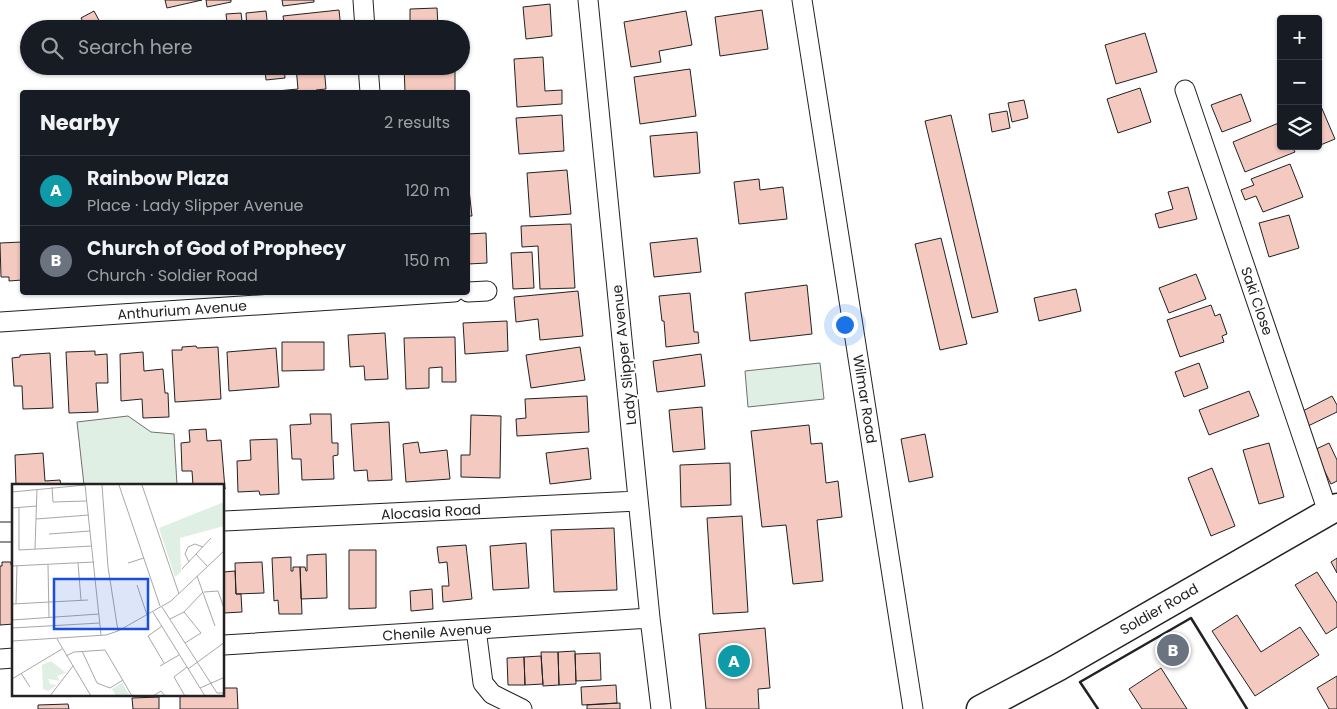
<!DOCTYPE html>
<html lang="en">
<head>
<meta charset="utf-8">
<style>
	:root { --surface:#171b24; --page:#242831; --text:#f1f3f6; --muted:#9ea1a6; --line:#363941; --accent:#2563eb }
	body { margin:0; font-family:Poppins,sans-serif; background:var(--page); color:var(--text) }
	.controls { position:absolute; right:15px; top:15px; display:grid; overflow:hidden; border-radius:5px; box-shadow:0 1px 4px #0004 }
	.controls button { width:45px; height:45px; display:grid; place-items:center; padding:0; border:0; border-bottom:1px solid var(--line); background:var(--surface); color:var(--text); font:25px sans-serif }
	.you { position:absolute; left:844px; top:324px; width:18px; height:18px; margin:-12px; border:4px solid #fff; border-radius:50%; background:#1a73e8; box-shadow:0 0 0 8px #1a73e833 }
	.badge { display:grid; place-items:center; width:32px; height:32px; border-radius:50%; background:var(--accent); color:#fff; font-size:16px; font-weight:700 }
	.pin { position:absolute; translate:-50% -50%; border:2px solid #fff; box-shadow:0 1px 5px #0006 }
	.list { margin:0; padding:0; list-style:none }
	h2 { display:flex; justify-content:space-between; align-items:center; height:65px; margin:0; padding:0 20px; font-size:21px }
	h2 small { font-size:16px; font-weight:400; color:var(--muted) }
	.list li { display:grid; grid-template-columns:32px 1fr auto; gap:15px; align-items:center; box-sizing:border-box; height:70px; padding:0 20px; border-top:1px solid var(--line) }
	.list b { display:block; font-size:19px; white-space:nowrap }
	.list p { margin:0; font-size:16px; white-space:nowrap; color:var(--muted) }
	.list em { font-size:16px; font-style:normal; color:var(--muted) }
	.icon { flex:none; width:28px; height:28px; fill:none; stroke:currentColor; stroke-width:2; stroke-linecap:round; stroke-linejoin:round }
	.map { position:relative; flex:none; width:1337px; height:709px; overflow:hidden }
	.search { position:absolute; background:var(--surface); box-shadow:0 1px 4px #0004; left:20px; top:20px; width:450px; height:55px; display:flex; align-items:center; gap:12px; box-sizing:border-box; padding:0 18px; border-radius:28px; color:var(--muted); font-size:19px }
	.panel { position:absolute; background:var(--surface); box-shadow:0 1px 4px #0004; left:20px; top:90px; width:450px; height:205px; border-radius:5px }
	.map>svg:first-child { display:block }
	.green { fill:#e0efe3; stroke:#6f6f6f }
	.building { fill:#f3c9c0; stroke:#222 }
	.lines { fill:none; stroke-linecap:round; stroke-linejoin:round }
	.street-casing { stroke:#222; stroke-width:21 }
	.secondary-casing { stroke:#222; stroke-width:29 }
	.street { stroke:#fff; stroke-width:19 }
	.secondary { stroke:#fff; stroke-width:26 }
	.wall { stroke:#222; stroke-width:2.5 }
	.labels { text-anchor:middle; stroke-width:4; stroke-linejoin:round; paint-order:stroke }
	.street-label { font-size:14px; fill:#222; stroke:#fff }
	.inset-road { fill:none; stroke:#a7a7a7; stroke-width:1 }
	.view { fill:#1d4ed8; fill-opacity:0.15; stroke:#1d4ed8; stroke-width:2.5 }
	.inset-edge { fill:none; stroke:#222; stroke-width:2.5 }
</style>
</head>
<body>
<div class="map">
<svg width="1337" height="709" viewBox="0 0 1337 709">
	<rect width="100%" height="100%" fill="#fff"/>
	<path class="green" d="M820 363 824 399 748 407 745 371Z
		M128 416 151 432 174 434 177 485H84L77 422Z"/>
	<path class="building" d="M165 0H202L167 8Z
		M206 0H231V2L207 7Z
		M282 0H314V2L283 6Z
		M550 4 552 36 526 39 523 7Z
		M437 8 438 26H452V29H410V9Z
		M339 10 341 29H285L283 16Z
		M762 10 768 49 720 56 715 17Z
		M94 11 101 24 92 29H87L81 18Z
		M266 11 268 29H247L246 13Z
		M686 11 692 45 659 51 661 62 631 67 624 22Z
		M241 13 243 29H219L218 24 227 23 226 14Z
		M1145 33 1157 72 1116 84 1105 45Z
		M543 57 545 91 562 90V104L517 107 514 59Z
		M324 66 326 89 316 90 317 92H277V91L298 89 296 67Z
		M404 66H455V92H405Z
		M284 68 285 78 266 80 265 70Z
		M690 69 696 116 640 124 634 77Z
		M1140 88 1151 122 1118 133 1107 99Z
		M1241 94 1251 121 1222 132 1211 105Z
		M1024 100 1028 118 1012 122 1008 103Z
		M1318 104H1320L1335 139 1318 146Z
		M1007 111 1010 128 992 132 989 114Z
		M562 115 564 151 519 154 516 118Z
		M951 115 998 312 972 318 925 121Z
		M1281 122V146H1292L1295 152 1245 172 1233 142Z
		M697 132 700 173 654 177 650 136Z
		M1290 164 1303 197 1263 212 1256 196 1245 200 1241 190 1254 185 1251 179Z
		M567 170 571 214 530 217 527 173Z
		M759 179 760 190 783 187 787 219 739 224 734 182Z
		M468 181 472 216H468Z
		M1188 187 1197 219 1159 228 1155 214 1173 209 1168 192Z
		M1289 215 1299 248 1269 257 1259 223Z
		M571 224 575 288 540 289 538 246 522 247 521 226Z
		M21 226H22V280L9 281V277H1L0 243 22 242Z
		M486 233 487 263 468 264V234Z
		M697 238 701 272 654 277 650 243Z
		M941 238 967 344 940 350 915 244Z
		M532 252 534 288 513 289 511 253Z
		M1196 274 1206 299 1169 313 1159 288Z
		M807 285 812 334 750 341 745 293Z
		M1076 289 1081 311 1039 321 1034 298Z
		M578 291 583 336 540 340 538 319 516 322 514 297Z
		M690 293 694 332H698L699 343 666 347 664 321H662L659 296Z
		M1211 305 1215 316 1220 314 1227 334 1222 336 1224 342 1180 357 1167 320Z
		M507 321 508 351 465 354 463 323Z
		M385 333 388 379 365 380 364 366 350 367 348 335Z
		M455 337 456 382H442V367L429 368V388L406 389 404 338Z
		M282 342H324V370L282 371Z
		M196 346 197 348 218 347 221 399 175 402 172 350H182V347Z
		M580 347 585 380 531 388 526 355Z
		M276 348 279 387 229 391 227 352Z
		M95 351V355L107 354 108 383H96L98 412 69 413 66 352Z
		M143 352 144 371 163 369 165 393H168L169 417 143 418 142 399 121 401 120 354Z
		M50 353 53 408 23 409 22 386H14L12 358 20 357V355Z
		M701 354 705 386 657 392 653 361Z
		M1199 363 1208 388 1184 397 1175 372Z
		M1249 391 1259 416 1209 435 1199 410Z
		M587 396 589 432 517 436 516 419 526 418 525 399Z
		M1332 396 1337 405V412L1306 427 1299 413Z
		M702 407 705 449 673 452 669 410Z
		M310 414H331L332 443H338V455L333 456 334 479 302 480 301 459H292L290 425 311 424Z
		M471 415 501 416 500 478 461 477V455H470Z
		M389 422 392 480 368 481 367 470 354 471 351 424Z
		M809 425 811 444 822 443 826 483 838 481 842 517 817 520 823 581 793 584 786 525 762 527 751 431Z
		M206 429 207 441 221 440 225 489 224 485H193L192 471H182L181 443 190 442 189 430Z
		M925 434 933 477 909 482 901 439Z
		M277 439 279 494 260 495 259 491 238 492 237 461 251 460 250 440Z
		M418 442 420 453 447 450 450 479 406 482 403 444Z
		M1269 443 1284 497 1259 504 1243 450Z
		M1329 443 1337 460V481L1331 484 1314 450Z
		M588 448 591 479 550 484 546 453Z
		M43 453 45 481 60 480 61 485H16L15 455Z
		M730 463 731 505 681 507 680 465Z
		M1212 468 1235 526 1211 536 1188 478Z
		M742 516 748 612 713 614 707 518Z
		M614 528 617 590 554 592 551 530Z
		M526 543 529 588 493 590 490 546Z
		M466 545 472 599 443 602 442 586H449L447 562 439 563 437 547Z
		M349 550H376V608L349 609Z
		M326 554 327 598 301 599 300 567H305L306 571H307V555Z
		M291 557V571H293V567H300L302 614H279L278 600 274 601 272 558Z
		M1337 558V573L1331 562Z
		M2 562H11V565H14V624L0 625V566H2Z
		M262 562 264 593 236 594 235 563Z
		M235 571 236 594H241L242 612 224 613V572Z
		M1317 572 1337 603V627L1326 634 1295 585Z
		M432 589 433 609 411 611 410 591Z
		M1237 615 1261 652 1300 627 1319 655 1255 696 1212 631Z
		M765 628 770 688 758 689 759 709H706L699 634Z
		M575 651 576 684 559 685 558 652Z
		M541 652H558L559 685 543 686Z
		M600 653 601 680 576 681 575 654Z
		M541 656 543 684 525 685 524 657Z
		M524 657 525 685H508L507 658Z
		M1161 668 1187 709H1142L1129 689Z
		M1337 676V709H1329L1317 688Z
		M616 685 617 703 582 705 581 687Z
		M224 688H237L238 709H180V695H224Z
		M159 697V709H133L132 698Z
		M620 703V709H587V705Z
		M68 704 69 709H38V705Z"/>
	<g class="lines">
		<defs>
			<path id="street" d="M363 0 365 29
				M588 0 650 618 661 709
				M802 0 913 709
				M368 66 370 92
				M1185 90 1328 512
				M468 292 487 291
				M0 322 454 292
				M224 521 638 501
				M0 532H14
				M476 629 483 683 492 694 522 709
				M224 645 650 618
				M0 659 14 658"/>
			<path id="secondary" d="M980 709 1059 667 1337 507"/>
		</defs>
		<use href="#street" class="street-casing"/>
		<use href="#secondary" class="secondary-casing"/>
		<use href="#street" class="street"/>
		<use href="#secondary" class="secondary"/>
		<path class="wall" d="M1098 709 1080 682 1191 618 1247 709"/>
	</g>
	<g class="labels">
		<g class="street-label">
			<text transform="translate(1257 301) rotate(71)" y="5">Saki Close</text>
			<text transform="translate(182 310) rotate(-4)" y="5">Anthurium Avenue</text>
			<text transform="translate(624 355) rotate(-96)" y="5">Lady Slipper Avenue</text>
			<text transform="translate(865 399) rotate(81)" y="5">Wilmar Road</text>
			<text transform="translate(431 512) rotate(-3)" y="5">Alocasia Road</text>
			<text transform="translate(1159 609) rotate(-30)" y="5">Soldier Road</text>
			<text transform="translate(437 632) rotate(-4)" y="5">Chenile Avenue</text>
		</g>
	</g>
	<g transform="translate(12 484)">
		<rect width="212" height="212" fill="#fff"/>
		<path d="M212 18V42L168 54 169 88 163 93 147 44ZM39 177 54 189 45 192 48 197 36 195 38 200 45 201 36 207 31 205 30 181ZM110 199 118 212H104L100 205Z" fill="#e0efe3"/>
		<path class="inset-road" d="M73 1 89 151M90 1 96 83 106 147M107 1 148 122M130 1 167 110M40 3 41 18 75 17M0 8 73 1M7 23V66L80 62M0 24 25 22M24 35 77 31M37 50 78 47M23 65 25 5M184 70 195 82M177 78 173 70 176 63 183 60 191 63M66 79 69 116M116 79 132 74M36 81 37 133M0 82 82 78M170 85 199 54M185 92 203 142M125 101 135 131M192 108 206 107 213 127M0 120 76 116M4 120 5 82M150 123 205 209H213M141 128 193 212M172 128 189 149 173 159M158 135 172 128 191 108M0 136 87 130M150 142 136 152 152 179M0 144 88 139M45 155 79 212M0 157 94 151 106 147 159 117 213 66M70 167 85 199 98 204 111 196M54 172 62 168 93 166 120 212M148 182 167 171M176 185 213 158M9 189 18 203M0 195 50 165M188 204 213 193M38 212 61 182M141 212 149 207 153 212M173 212 162 193 175 183"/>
		<path class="view" d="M42 95H136V145H42Z"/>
		<rect width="212" height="212" class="inset-edge"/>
	</g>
</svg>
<div class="controls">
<button>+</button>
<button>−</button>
<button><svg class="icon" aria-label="layers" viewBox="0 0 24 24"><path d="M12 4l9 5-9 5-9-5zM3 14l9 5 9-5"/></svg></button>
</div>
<div class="you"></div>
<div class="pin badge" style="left:734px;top:661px;background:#0f9aa8">A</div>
<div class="pin badge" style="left:1173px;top:650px;background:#6b7280">B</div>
<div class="search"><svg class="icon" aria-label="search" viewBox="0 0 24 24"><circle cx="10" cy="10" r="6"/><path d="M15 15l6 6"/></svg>Search here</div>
<section class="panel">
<h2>Nearby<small>2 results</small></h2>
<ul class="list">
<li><span class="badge" style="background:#0f9aa8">A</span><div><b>Rainbow Plaza</b><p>Place · Lady Slipper Avenue</p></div><em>120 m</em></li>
<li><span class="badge" style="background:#6b7280">B</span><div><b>Church of God of Prophecy</b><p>Church · Soldier Road</p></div><em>150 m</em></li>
</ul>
</section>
</div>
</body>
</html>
